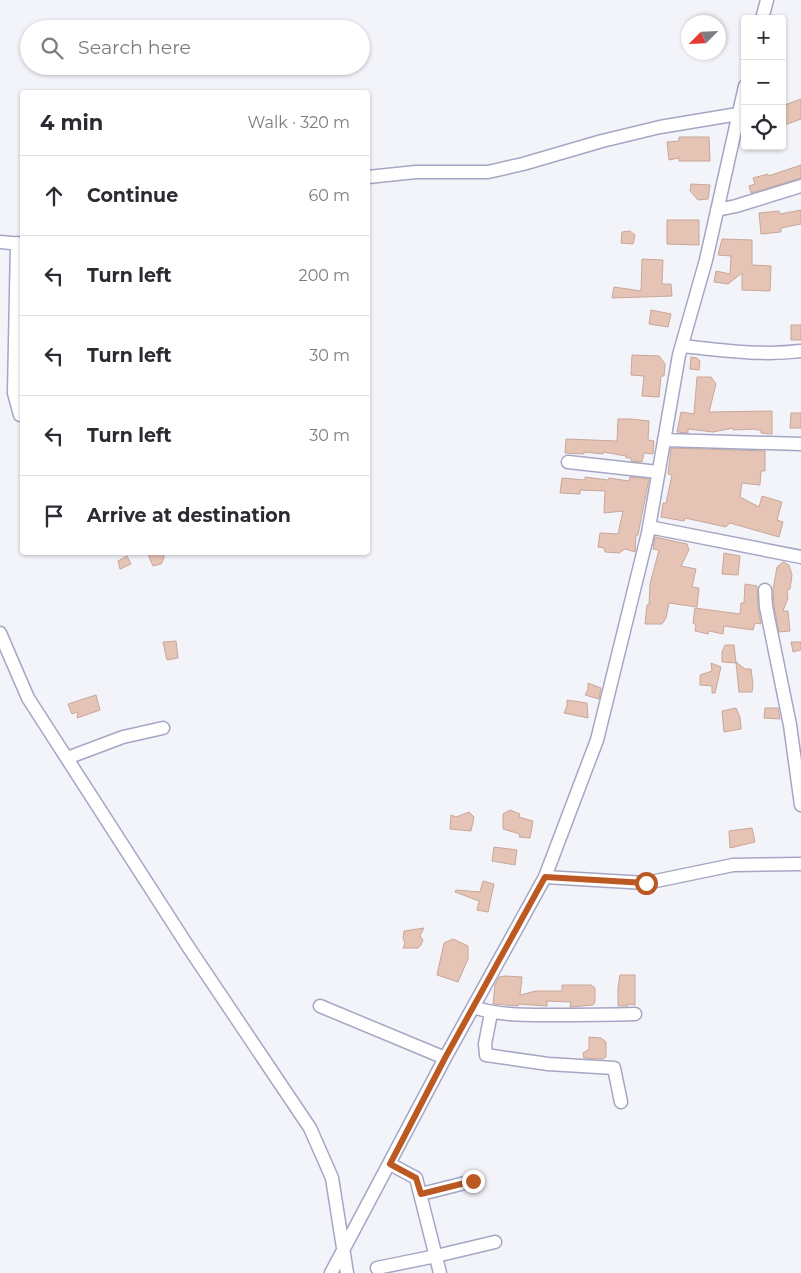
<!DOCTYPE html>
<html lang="en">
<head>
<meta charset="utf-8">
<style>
	:root { --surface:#fff; --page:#f7f7f7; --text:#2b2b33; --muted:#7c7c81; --line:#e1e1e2 }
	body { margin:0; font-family:Montserrat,sans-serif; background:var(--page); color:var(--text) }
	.controls { position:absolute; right:15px; top:15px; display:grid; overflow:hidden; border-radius:5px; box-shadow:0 1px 4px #0004 }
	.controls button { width:45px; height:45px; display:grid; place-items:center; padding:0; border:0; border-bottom:1px solid var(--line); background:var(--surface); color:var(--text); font:25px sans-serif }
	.compass { position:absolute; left:681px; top:15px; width:45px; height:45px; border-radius:50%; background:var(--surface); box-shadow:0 1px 4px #0004; rotate:246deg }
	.stop { position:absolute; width:15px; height:15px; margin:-11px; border:4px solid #bc5922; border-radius:50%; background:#fff }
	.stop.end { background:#bc5922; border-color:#fff; box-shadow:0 1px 5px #0008 }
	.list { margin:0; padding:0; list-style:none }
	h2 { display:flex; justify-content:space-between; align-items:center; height:65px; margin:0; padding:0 20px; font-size:21px }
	h2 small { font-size:16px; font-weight:400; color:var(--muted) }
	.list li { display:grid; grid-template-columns:32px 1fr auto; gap:15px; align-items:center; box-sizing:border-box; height:80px; padding:0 20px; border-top:1px solid var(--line) }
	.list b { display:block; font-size:19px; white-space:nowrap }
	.list em { font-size:16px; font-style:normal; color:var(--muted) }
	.icon { flex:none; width:28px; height:28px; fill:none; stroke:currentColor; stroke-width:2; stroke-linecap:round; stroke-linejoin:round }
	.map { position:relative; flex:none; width:801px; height:1273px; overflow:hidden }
	.search { position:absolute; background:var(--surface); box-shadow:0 1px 4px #0004; left:20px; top:20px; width:350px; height:55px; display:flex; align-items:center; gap:12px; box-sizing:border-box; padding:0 18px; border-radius:28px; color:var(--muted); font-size:19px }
	.panel { position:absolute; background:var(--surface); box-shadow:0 1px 4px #0004; left:20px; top:90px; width:350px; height:465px; border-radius:5px }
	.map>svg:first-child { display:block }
	.building { fill:#e6c4b5; stroke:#c8a799 }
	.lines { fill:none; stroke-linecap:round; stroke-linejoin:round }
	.minor-casing { stroke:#a5a6c4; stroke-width:15 }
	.minor { stroke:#fff; stroke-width:12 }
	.route { stroke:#bc5922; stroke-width:6 }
</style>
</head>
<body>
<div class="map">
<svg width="801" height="1273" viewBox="0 0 801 1273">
	<rect width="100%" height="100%" fill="#f3f3fa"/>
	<path class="building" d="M801 99V119L782 126V106Z
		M679 137H709L710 161H679V158L669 160 667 142 679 141Z
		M801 165V178L751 193 749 186 755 184 753 178 768 174V176Z
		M691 184 710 185 708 199 698 200 690 191Z
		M801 210V224L781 228V232L761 234 759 213 779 211 780 214Z
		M667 220H699V245L667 244Z
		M630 231 635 235 633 244 621 243 622 232Z
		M722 239 752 240V265L771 266 770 291 742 290V273L728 284 714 282 716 271 730 274 731 256 718 255Z
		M642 259 663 260 662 284H671L672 296 612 298 614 287 641 291Z
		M651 310 671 314 668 327 649 324Z
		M791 325H801V340H791Z
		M632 355 659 356 665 364 664 376H661L659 397 642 396 644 376 631 375Z
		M691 357 697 358 700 361 699 370 690 369Z
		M697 377H711L716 384 709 412 772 411V434L761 433V430H756V429L733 430V428L713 432 688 429V433L677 432 681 412 694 414Z
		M791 413H801V428H790Z
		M618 419H631L649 421 648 440 654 441 653 454 644 453 642 462 631 461V458H626V456L603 452V454L584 452V454L565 453 566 439 617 441Z
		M671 448 765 451V471H761L760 485 742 483 740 497 759 507 762 496 782 502 777 520 783 522 779 537 730 523 726 527 685 518 684 521 661 517 663 503H666L672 475 668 474Z
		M585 477 608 480 609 478 629 481 630 477 649 479 638 535H636L635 552 625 549 619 553 605 552 604 548 598 547 600 533 618 534 623 511 604 513 605 491 580 490V494L560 493 562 478 585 480Z
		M655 537 687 544 689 550 681 566 696 569 692 587 699 588 697 607 669 603 666 618 662 624H645L647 605H649L650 584 659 550 653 549Z
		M147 552H163L164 558 161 564 153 566Z
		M724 553 740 556 738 575 722 574Z
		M127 556 131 564 120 569 118 561Z
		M783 562 789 565 792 575 790 589 787 591 788 598 783 611H788L790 631 779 632 774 606 773 590 777 567Z
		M745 584 757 586V587L758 608 761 624 755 623 753 630 724 626 723 634 709 631 708 634 695 631 696 625 693 623 695 608 740 614 741 603H744Z
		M176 641 178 658 167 660 163 642Z
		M791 642H801V650L793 652Z
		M725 645H734L736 663 722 662V652Z
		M736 662 745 669H751L753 685 752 692H739Z
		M711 663 721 667 715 693H712V686L700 685V675L712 671Z
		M588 683 601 688 599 699 585 695 588 689Z
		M96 695 100 710 77 718 78 712 72 714 68 704Z
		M567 700 587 703 588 718 564 713 567 706Z
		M736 708 740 717 741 729 724 732 722 711Z
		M765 708H778L780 719 764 718Z
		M510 810 520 814 519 817 533 821 530 838 519 837 520 834 503 829V814Z
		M469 812 474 817 471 831 450 829 451 815 456 817Z
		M752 828 755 842 730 848 729 831Z
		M494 847 517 850 515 865 492 861Z
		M483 881 494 884 488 912 477 910 479 901 455 892 456 890 480 892Z
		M424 928 420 936 423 940 421 945 418 948H403L405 943 403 938 404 931Z
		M453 939 468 946V959L458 982 437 975 444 943Z
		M620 975H635V1005L628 1004V1006H618V988Z
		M505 976 522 977 520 995 536 991H562V985H591L595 988V1002L593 1005 572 1007H570L571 1002 547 1001V1006L518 1004V1006L493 1004 495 985 499 977Z
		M589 1037 601 1038 606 1042V1057L603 1059 584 1058 583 1053 589 1049Z"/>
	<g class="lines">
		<defs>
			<path id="minor" d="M762 19 767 0
				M368 177 416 172H488L523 164 602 141 660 127 738 114
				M717 210 736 206 801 186
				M0 242 22 244
				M17 243 14 393 20 415
				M682 346C721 350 761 356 801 351
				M664 440 801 444
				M568 462 658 472
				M649 527 801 557
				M765 590 766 607 790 725 801 805
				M0 633 28 698 189 948 310 1128 332 1178 347 1273
				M67 758 123 737 163 728
				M545 877 646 883 733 865 801 864
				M320 1006 445 1058
				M473 1007C497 1015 521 1015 546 1015 576 1015 605 1015 635 1014
				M491 1013 485 1044 486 1055 548 1064 614 1068 621 1102
				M390 1164 416 1178 440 1273
				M421 1194 473 1181
				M377 1268 436 1256 495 1242
				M331 1273 445 1058 545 877 597 740 648 533 679 355 706 260 745 86"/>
		</defs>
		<use href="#minor" class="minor-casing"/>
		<use href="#minor" class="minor"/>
	</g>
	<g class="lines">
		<path class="route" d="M473 1181 421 1194 416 1178 390 1164 445 1058 545 877 646 883"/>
	</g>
</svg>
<div class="controls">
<button>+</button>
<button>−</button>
<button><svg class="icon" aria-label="locate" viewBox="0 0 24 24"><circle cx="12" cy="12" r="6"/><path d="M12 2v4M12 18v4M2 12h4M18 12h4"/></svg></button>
</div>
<svg class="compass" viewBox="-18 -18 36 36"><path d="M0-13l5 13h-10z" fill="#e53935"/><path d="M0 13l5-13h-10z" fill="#7c7c81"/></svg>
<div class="stop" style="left:646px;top:883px"></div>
<div class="stop end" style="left:473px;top:1181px"></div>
<div class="search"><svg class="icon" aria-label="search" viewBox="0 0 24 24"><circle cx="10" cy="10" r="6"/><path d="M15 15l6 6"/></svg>Search here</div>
<section class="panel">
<h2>4 min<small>Walk · 320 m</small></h2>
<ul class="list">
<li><svg class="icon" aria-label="ahead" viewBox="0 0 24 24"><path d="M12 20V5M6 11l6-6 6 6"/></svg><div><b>Continue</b></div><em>60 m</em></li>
<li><svg class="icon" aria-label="left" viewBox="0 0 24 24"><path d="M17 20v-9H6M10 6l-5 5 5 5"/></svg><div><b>Turn left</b></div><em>200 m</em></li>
<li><svg class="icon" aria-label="left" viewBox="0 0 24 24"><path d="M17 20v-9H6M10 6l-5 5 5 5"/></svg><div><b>Turn left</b></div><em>30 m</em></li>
<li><svg class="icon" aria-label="left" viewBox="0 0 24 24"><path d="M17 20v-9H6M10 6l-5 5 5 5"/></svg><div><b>Turn left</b></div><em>30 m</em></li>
<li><svg class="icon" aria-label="arrive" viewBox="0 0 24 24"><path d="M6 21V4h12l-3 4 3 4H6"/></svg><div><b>Arrive at destination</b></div></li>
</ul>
</section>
</div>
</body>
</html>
